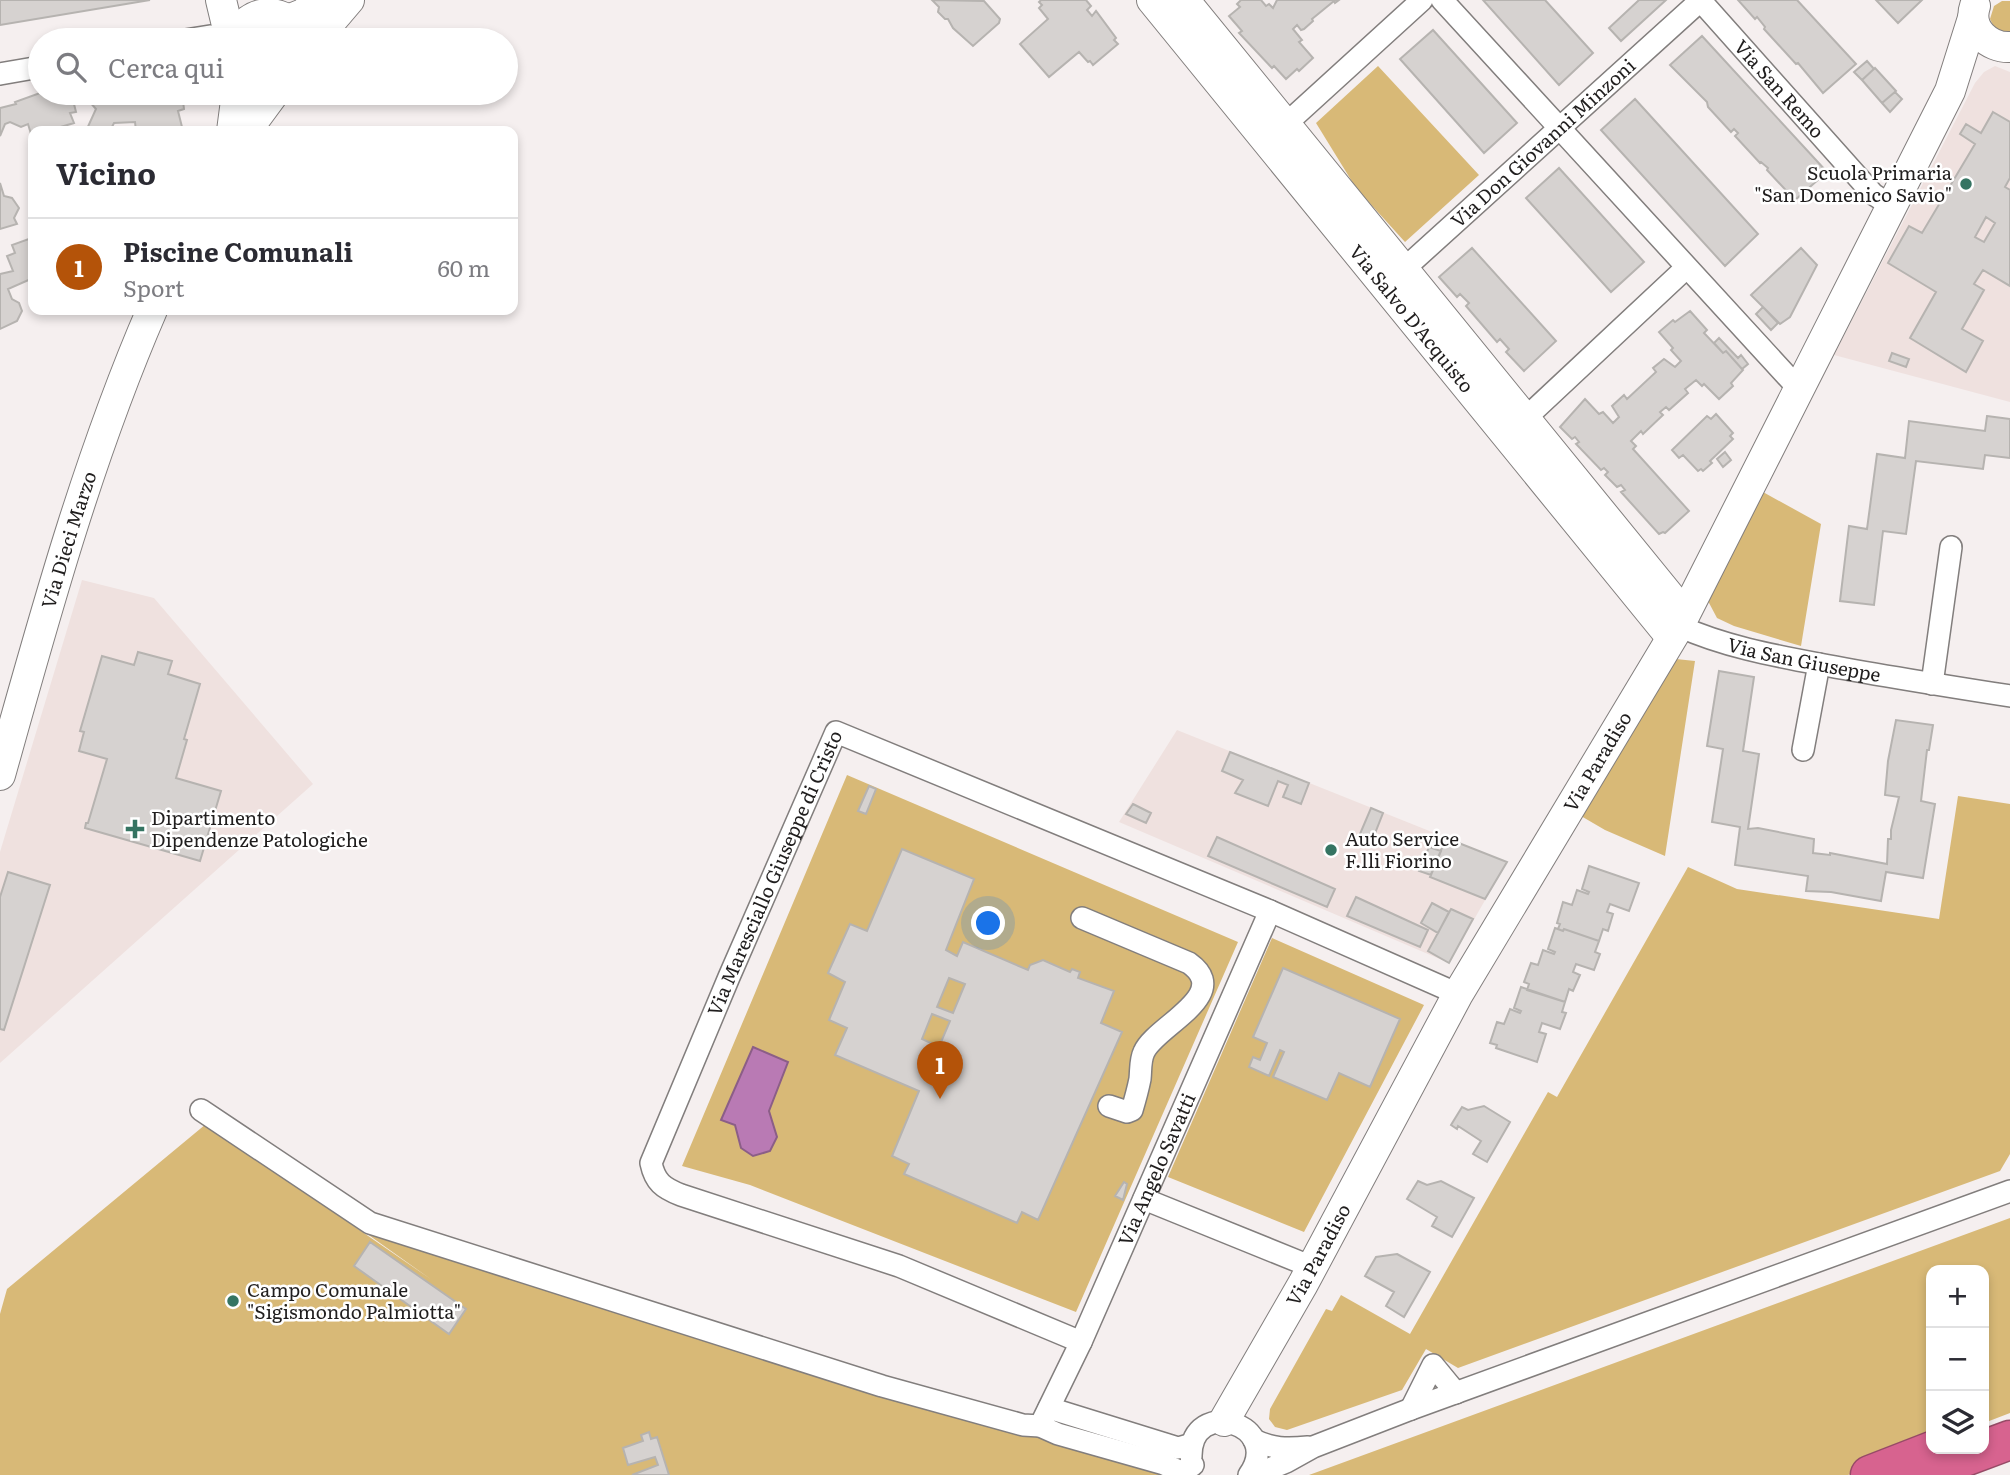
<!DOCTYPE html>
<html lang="it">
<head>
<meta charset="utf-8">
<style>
	:root { --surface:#fff; --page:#f2f2f3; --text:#2b2b33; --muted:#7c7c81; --line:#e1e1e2; --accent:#b45309 }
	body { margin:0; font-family:Literata,serif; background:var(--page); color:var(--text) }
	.controls { position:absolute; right:21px; bottom:21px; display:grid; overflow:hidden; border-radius:14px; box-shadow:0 4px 10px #0003 }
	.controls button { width:63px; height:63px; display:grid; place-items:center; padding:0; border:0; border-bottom:2px solid var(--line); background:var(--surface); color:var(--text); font:35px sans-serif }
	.you { position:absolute; left:989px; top:924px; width:24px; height:24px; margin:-18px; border:5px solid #fff; border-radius:50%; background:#1a73e8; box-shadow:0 0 0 10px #1a73e833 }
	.badge { display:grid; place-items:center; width:46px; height:46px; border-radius:50%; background:var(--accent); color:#fff; font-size:23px; font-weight:700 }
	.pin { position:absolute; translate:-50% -58px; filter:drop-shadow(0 2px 4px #0008) }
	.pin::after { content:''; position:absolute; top:37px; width:24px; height:21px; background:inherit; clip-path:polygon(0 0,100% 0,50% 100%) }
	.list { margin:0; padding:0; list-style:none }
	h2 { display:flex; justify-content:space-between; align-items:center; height:91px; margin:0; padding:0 28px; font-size:30px }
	h2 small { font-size:23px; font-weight:400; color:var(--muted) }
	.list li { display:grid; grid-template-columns:46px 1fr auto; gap:21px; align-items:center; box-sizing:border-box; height:98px; padding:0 28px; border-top:2px solid var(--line) }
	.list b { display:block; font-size:26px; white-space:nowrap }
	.list p { margin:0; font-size:23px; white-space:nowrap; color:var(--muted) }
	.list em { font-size:23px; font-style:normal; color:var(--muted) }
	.icon { flex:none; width:38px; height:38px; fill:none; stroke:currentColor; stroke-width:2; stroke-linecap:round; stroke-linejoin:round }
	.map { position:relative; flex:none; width:2010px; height:1475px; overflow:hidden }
	.search { position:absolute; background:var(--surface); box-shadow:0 4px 10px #0003; left:28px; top:28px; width:490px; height:77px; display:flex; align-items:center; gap:18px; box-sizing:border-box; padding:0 24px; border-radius:38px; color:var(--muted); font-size:26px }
	.panel { position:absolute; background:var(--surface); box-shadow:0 4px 10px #0003; left:28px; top:126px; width:490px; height:189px; border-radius:14px }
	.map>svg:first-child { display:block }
	.built { fill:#efe1df }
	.green { fill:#d8b977 }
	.water { fill:#b97ab4; stroke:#8b5e87; stroke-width:2 }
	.building { fill:#d6d2d0; stroke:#b6b3b0; stroke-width:2; fill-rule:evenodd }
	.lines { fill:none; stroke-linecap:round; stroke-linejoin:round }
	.street-casing { stroke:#827e7d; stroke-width:24 }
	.secondary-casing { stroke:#827e7d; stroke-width:32 }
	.highway-casing { stroke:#974b67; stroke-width:41 }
	.street { stroke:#fff; stroke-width:21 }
	.secondary { stroke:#fff; stroke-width:30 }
	.highway { stroke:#d7638f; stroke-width:38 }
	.poi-dot { fill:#357462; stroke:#fff; stroke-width:2.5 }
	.labels { text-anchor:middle; stroke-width:5; stroke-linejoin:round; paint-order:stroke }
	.street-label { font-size:19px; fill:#201e1e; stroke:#fff }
	.poi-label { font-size:19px; fill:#201e1e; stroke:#fff; text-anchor:start }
</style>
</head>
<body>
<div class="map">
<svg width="2010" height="1475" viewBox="0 0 2010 1475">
	<rect width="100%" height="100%" fill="#f5efef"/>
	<path class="built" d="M1995 66 2010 72V402L1834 355 1975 83 1984 72Z
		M82 580 154 598 313 784 0 1063V852Z
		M1177 730 1507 862 1449 963 1119 822Z"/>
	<path class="green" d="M2002 1H2010V31L2002 32 1994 27 1990 19 1994 6Z
		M1378 66 1479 175 1405 242 1356 188 1316 123Z
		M1763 492 1821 524 1801 646 1734 626 1717 618 1708 601Z
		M1676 659 1695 661 1665 856 1605 830 1581 816Z
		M847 775 1238 942 1076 1312 750 1185 682 1166Z
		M1958 796 2010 804V1154L2000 1171 1458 1368 1426 1349 1402 1390 1287 1430 1275 1427 1269 1419 1270 1409 1326 1309 1332 1311 1341 1295 1410 1334 1548 1092 1557 1097 1688 867 1737 889 1939 919Z
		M1272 938 1424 1005 1304 1232 1168 1177Z
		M206 1124 432 1280 363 1231 1149 1466 1148 1470 1162 1475H0V1314L7 1289Z
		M2010 1218V1413L1984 1423V1270H1931V1443L1848 1475H1309Z"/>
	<path class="water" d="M753 1047 788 1062 769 1111 777 1137 770 1151 753 1156 741 1148 735 1125 721 1120Z"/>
	<path class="building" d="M0 0H150L0 25Z
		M932 0 984 1 1000 19 999 23 973 46 953 28 948 19H945L938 12 939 7Z
		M1041 0H1086L1091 6 1087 10 1092 16 1096 11 1116 38 1114 40 1118 44 1093 65 1090 61 1088 62 1079 52 1049 77 1020 44 1048 19 1039 8 1042 5 1039 2Z
		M1241 0H1261L1266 6 1269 4 1273 8 1277 0H1339L1335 3 1334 1 1312 19 1313 21 1304 29 1301 30 1297 25 1293 29 1302 40 1299 42 1313 58 1299 71 1297 69 1286 79 1274 66 1272 68 1239 33 1242 31 1229 16 1240 7 1237 4Z
		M1483 0H1545L1593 53 1559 85Z
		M1639 0H1666L1621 41 1609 28Z
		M1738 0H1797L1856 64 1823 93 1798 63 1796 64 1764 29 1765 27 1757 17 1755 19Z
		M1876 0H1922L1898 23Z
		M1433 30 1517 123 1484 153 1400 59Z
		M1702 36 1827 172 1795 200 1767 170 1768 168 1761 162 1760 163 1735 136 1738 133 1734 129 1731 132 1708 107 1707 102 1670 65Z
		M1867 61 1874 69 1862 80 1854 72Z
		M1875 68 1896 91 1882 103 1862 80Z
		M1895 92 1902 99 1890 112 1882 103Z
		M40 93H50L64 101 73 100 76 112 70 113 74 123 47 131 46 129 33 131 31 134 28 124 21 127 10 122 5 124 0 136V108L16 104 15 102Z
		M88 93H182L184 109 178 111 183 131H136L135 122 114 123 110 131H86L96 109 89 101Z
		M1635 99 1758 234 1725 266 1601 130Z
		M1993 112 2010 122V178L2005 187 2010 190V286L1983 270 1974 284 1984 290 1962 329 1983 341 1966 372 1910 338 1936 292 1888 263 1909 226 1922 233 1975 144 1960 134 1966 124 1981 133ZM1986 217 1995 223 1984 242 1975 237Z
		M1559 168 1644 262 1611 292 1526 198Z
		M0 183 4 196 12 198 19 208 14 218 17 224 0 229Z
		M33 231V278L8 289 12 299 19 303 22 311 17 321 0 329V274L13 271 7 256 15 253 12 245 29 239Z
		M1472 248 1556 341 1524 371 1506 352 1509 349 1500 339 1497 342 1466 306 1469 303 1460 294 1457 297 1439 277Z
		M1801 248 1817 265 1790 317 1780 324 1751 295Z
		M1763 307 1778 323 1771 330 1756 314Z
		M1690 311 1707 330 1704 333 1723 353 1726 351 1743 370 1731 383 1733 386 1719 399 1704 384 1702 386 1696 380 1685 389 1688 393 1669 410 1666 407 1660 412 1663 415 1643 434 1641 431 1631 441 1636 446 1633 449 1689 511 1665 533 1663 532 1659 534 1621 492 1625 490 1621 485 1617 487 1605 475 1608 472 1604 468 1601 470 1576 444 1579 442 1575 437 1572 439 1560 427 1585 399 1599 414 1603 412 1613 423 1619 417 1612 406 1624 395 1627 399 1656 372 1653 368 1664 359 1675 367 1681 361 1671 350 1673 348 1659 332 1673 320 1675 322Z
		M1719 338 1738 358 1741 355 1748 364 1742 369 1726 351 1723 353 1714 343Z
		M1892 353 1909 359 1906 367 1889 361Z
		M1716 414 1733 433 1730 436 1733 439 1710 461 1712 463 1703 471 1701 469 1698 471 1683 455 1679 458 1672 450 1707 416 1711 419Z
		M1987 416 2010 419V458L1985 455 1983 469 1916 461 1906 534 1883 531 1874 605 1840 601 1849 526 1867 529 1877 454 1905 458 1909 421 1985 431Z
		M1725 452 1731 460 1723 467 1717 459Z
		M138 652 172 661 168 674 200 684 184 739 187 740 176 778 221 791 200 861 85 828 86 823H88L107 759 79 751 84 732 80 731 102 656 134 665Z
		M1719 671 1754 677 1743 751 1759 754 1748 829 1758 828 1814 839 1813 853 1830 855V853L1887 864 1888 839H1891V830L1899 797 1885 795 1888 761 1896 720 1933 725 1929 750H1927L1921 801 1935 804 1923 878 1886 872 1881 901 1831 892 1806 891 1808 876 1735 865 1740 827 1712 822 1723 749 1707 746Z
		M1230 752 1309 783 1301 804 1283 797 1288 785 1278 781 1268 806 1235 793 1243 780 1222 771Z
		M869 786 876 789 866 814 858 811Z
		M1133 804 1151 813 1146 823 1126 814Z
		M1371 808 1383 813 1370 846 1357 841Z
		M1217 837 1335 889 1327 907 1208 856Z
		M1446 838 1507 862 1485 899 1430 877Z
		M1429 847 1441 851 1431 875 1419 871Z
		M902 849 974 879 946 950 957 956 963 942 1028 970 1030 965 1043 960 1070 972 1072 969 1080 972 1078 978 1114 991 1101 1023 1122 1032 1038 1220 1022 1212 1017 1223 904 1174 909 1164 892 1156 919 1091 835 1055 847 1028 829 1020 845 982 828 973 850 924 867 931ZM949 978 965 984 953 1013 937 1007ZM932 1014 950 1021 939 1047 922 1039Z
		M1589 866 1639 883 1629 911 1610 904 1607 912 1613 914 1608 931 1603 929 1599 941 1564 929 1563 931 1558 929 1560 924 1557 923 1563 902 1572 905 1577 890 1588 894 1589 892 1582 889Z
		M8 872 50 885 4 1030 0 1029V897Z
		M1356 897 1428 930 1420 947 1347 916Z
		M1432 903 1449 912 1438 933 1421 923Z
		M1451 909 1473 919 1449 963 1428 951Z
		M1555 928 1563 931 1564 929 1599 941 1595 952 1600 954 1594 970 1576 964 1573 972 1580 975 1573 991 1569 989 1565 1002 1527 990 1529 984 1524 982 1531 963 1538 965 1543 950 1554 954 1555 952 1548 949Z
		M1283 968 1400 1019 1370 1087 1339 1073 1327 1100 1273 1077 1284 1052 1280 1050 1269 1076 1249 1067 1253 1057 1260 1060 1267 1043 1253 1037Z
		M1521 987 1565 1002 1562 1012 1566 1013 1560 1029 1542 1023 1539 1032 1546 1034 1537 1062 1496 1048 1497 1045 1490 1043 1497 1022 1504 1024 1510 1009 1520 1013 1521 1011 1514 1008Z
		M1484 1106 1510 1122 1487 1162 1473 1154 1481 1141 1458 1126 1457 1129 1451 1125 1462 1107 1468 1110Z
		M1418 1181 1427 1185 1441 1181 1474 1198 1452 1237 1432 1226 1437 1217 1407 1199Z
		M1124 1182 1127 1184 1123 1200 1115 1196Z
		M370 1242 466 1309 449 1334 354 1266Z
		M1397 1254 1430 1272 1404 1317 1386 1306 1394 1292 1365 1276 1376 1257Z
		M649 1432 651 1439 657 1437 669 1475H632L658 1465 655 1457 628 1465 623 1448 643 1441 641 1435Z"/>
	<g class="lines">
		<defs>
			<g id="street">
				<path d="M1442 0 1798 388"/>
				<path id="s1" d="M1700 0 1873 194 1890 205"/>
				<path d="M185 40 210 36 232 37 237 34"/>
				<path d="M0 74 40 67"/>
				<path d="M1276 133 1422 0"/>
				<path id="s2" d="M1394 278 1701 0"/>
				<path d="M1516 427 1686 268"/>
				<path id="s3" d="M1679 626C1723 646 1771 655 1819 664 1882 676 1946 686 2010 696"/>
				<path d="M1932 684 1951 547"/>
				<path d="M1803 750 1819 664"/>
				<path d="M1082 918 1189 963C1234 995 1155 1026 1144 1052 1140 1060 1141 1070 1140 1079 1138 1089 1135 1100 1132 1110L1127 1112 1109 1106"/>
				<path d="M201 1110 370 1223 882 1386 1023 1425 1040 1426 1058 1434 1164 1464 1181 1472 1193 1465"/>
				<path d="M1144 1199 1312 1267"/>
				<path id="s4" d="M1081 1342 899 1266 681 1195C663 1188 655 1182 651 1163L729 977 836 732 1270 911 1458 994"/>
				<path d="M1049 1408 1178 1448 1192 1444"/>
				<path d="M1411 1409 1433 1365 1456 1393"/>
				<path id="s5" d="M1040 1426 1081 1342 1270 911"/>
				<path d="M1254 1440C1272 1449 1287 1449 1308 1447"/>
				<path d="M1191 1457C1190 1395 1285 1424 1249 1475"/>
				<path d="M1255 1475 1286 1462 1313 1447 1411 1409 2010 1191"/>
			</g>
			<g id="secondary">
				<path d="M221 0 226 21 237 34"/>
				<path id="s6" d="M1152 0 1671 637"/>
				<path d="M1184 0 1684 614"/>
				<path d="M1975 6C1967 29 1989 48 2010 47"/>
				<path d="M288 20 303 14 320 0"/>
				<path d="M236 40C244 6 293 5 300 40"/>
				<path d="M315 40 349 0"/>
				<path d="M232 131 237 93"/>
				<path d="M246 131 274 93"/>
				<path id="s7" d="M0 775C44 618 87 460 152 310"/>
				<path id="s8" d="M1224 1421 1303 1284 1458 994 1679 626 1950 91 1973 18"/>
			</g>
			<path id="highway" d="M1870 1475 1937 1449
				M1916 1475 2010 1440"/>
		</defs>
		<use href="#street" class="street-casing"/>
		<use href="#secondary" class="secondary-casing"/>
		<use href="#highway" class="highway-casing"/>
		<use href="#street" class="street"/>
		<use href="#secondary" class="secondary"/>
		<use href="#highway" class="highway"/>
	</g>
	<g class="poi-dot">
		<circle cx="1966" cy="184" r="7"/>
		<path d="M131.5 818.5h7v7h7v7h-7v7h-7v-7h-7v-7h7z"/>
		<circle cx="1331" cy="850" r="7"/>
		<circle cx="233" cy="1301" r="7"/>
	</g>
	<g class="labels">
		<g class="street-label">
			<text dy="7" stroke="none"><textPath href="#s1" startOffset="119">Via San Remo</textPath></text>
			<text dy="7" stroke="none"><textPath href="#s2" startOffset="201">Via Don Giovanni Minzoni</textPath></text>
			<text dy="7" stroke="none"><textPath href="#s6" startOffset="411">Via Salvo D'Acquisto</textPath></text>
			<text dy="7" stroke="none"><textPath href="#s7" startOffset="245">Via Dieci Marzo</textPath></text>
			<text dy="7" stroke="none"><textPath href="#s3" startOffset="130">Via San Giuseppe</textPath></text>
			<text dy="7" stroke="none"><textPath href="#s8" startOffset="758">Via Paradiso</textPath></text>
			<text dy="7" stroke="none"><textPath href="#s4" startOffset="788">Via Maresciallo Giuseppe di Cristo</textPath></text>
			<text dy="7" stroke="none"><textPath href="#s5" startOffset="282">Via Angelo Savatti</textPath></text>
			<text dy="7" stroke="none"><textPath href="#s8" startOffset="191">Via Paradiso</textPath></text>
		</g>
		<g class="poi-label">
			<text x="1952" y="180" text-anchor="end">Scuola Primaria<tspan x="1952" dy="22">"San Domenico Savio"</tspan></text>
			<text x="151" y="825">Dipartimento<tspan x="151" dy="22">Dipendenze Patologiche</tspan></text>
			<text x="1345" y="846">Auto Service<tspan x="1345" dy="22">F.lli Fiorino</tspan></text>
			<text x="247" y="1297">Campo Comunale<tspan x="247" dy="22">"Sigismondo Palmiotta"</tspan></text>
		</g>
	</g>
</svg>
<div class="controls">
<button>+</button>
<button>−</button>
<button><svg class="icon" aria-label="layers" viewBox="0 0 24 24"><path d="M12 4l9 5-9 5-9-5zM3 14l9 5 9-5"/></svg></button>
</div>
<div class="you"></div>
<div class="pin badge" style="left:940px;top:1099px">1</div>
<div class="search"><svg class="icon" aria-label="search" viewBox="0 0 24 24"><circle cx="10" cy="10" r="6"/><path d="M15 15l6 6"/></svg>Cerca qui</div>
<section class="panel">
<h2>Vicino<small></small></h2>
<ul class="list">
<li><span class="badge">1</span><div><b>Piscine Comunali</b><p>Sport</p></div><em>60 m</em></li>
</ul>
</section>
</div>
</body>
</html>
